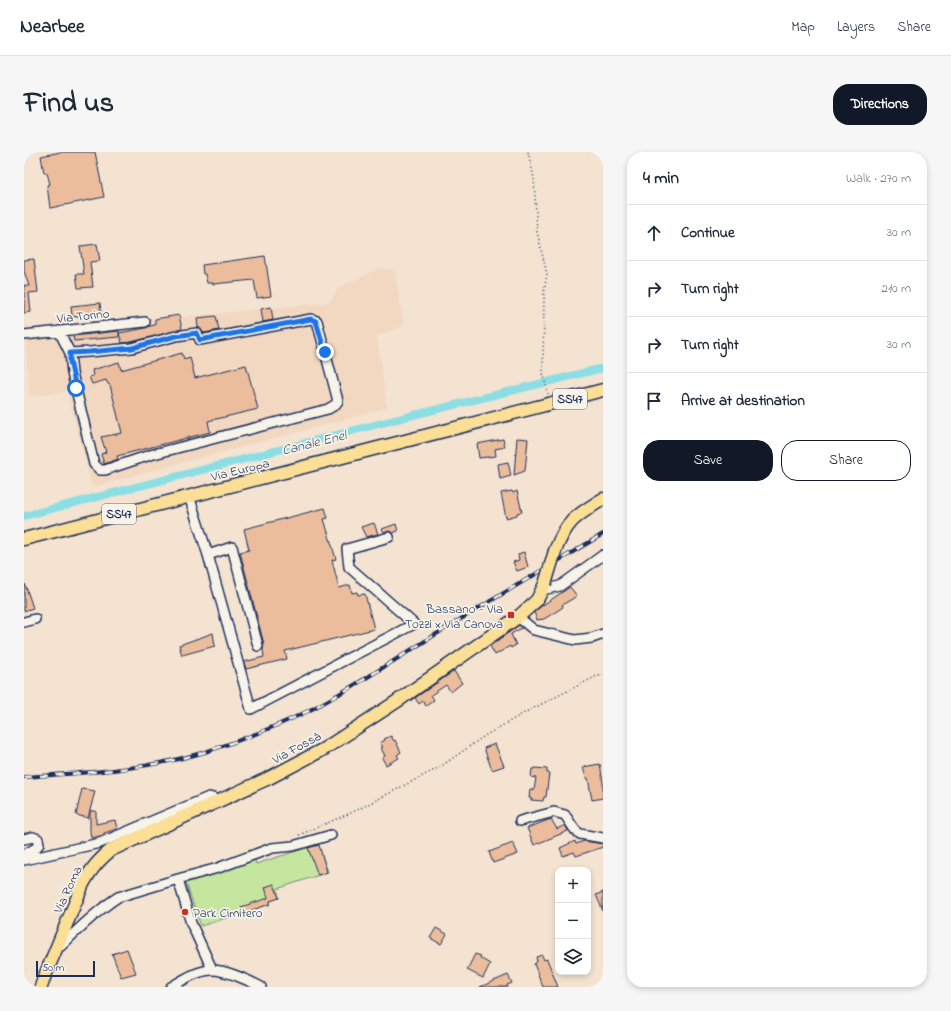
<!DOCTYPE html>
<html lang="en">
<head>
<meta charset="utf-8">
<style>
	:root { --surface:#fff; --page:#f6f6f7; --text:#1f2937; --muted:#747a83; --line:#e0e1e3; --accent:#111827 }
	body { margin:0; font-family:"Indie Flower",sans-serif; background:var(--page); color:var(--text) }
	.controls { position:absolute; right:12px; bottom:12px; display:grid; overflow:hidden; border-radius:8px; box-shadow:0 2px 6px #0003 }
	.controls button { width:36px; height:36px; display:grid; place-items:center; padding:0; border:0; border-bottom:1px solid var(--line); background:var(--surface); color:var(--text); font:20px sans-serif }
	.scale { position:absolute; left:12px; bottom:10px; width:59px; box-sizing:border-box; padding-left:4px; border:2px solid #1b2f5e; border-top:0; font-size:11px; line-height:14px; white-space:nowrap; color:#1b2f5e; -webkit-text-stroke:3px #f7f3e8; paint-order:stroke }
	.stop { position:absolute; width:12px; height:12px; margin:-9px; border:3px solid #1a73e8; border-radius:50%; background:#fff }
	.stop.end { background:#1a73e8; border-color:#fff; box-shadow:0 1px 4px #0008 }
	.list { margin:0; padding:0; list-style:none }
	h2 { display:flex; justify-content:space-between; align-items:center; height:52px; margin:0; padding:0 16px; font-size:17px }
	h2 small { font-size:13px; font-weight:400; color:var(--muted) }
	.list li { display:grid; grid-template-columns:26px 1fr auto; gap:12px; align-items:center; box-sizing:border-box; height:56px; padding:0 16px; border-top:1px solid var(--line) }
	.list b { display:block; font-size:15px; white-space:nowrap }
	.list em { font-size:13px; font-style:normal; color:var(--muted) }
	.actions { display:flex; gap:8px; padding:12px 16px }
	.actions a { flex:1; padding:9px 0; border:1px solid var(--accent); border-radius:16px; text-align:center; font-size:14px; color:var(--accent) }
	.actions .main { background:var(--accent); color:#fff }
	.icon { flex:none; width:22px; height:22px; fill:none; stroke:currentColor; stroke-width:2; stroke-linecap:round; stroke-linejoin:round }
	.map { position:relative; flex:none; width:579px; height:835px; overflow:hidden; border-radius:16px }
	header { display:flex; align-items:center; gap:24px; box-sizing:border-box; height:56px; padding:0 20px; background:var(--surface); border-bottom:1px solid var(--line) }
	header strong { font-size:19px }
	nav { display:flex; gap:22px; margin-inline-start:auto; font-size:14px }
	.intro { display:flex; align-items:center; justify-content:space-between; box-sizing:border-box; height:96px; padding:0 24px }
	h1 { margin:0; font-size:28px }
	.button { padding:10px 18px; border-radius:16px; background:var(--accent); color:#fff; font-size:14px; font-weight:700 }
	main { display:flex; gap:24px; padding:0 24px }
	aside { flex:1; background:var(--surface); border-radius:16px; box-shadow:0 2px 6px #0003 }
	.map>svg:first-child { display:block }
	.built { fill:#f2d8c1 }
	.green { fill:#c5e69f; stroke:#708a7e }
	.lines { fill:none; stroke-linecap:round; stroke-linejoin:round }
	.canal { stroke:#8cdee5; stroke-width:8 }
	.building { fill:#ecbd9c; stroke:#1b2f5e }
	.minor-casing { stroke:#1b2f5e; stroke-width:12 }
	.major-casing { stroke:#1b2f5e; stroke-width:15 }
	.path { stroke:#1b2f5e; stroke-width:1.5; stroke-dasharray:1 3; stroke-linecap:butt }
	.minor { stroke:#f7f3e8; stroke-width:9 }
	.major { stroke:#fbdf96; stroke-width:12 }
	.rail-casing { stroke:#1b2f5e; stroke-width:4 }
	.rail { stroke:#f7f3e8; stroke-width:2.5; stroke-dasharray:8; stroke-linecap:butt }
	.major-bridge-casing { stroke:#1b2f5e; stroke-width:15; stroke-linecap:butt }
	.major-bridge { stroke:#fbdf96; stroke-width:12 }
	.route { stroke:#1a73e8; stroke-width:5 }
	.poi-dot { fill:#c8321e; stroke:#f7f3e8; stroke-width:1.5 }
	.labels { text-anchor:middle; stroke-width:3.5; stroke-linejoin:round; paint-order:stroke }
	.shield { fill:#f7f3e8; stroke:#5d6a87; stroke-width:1 }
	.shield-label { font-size:12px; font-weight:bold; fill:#1b2f5e }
	.street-label { font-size:13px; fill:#1b2f5e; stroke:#f7f3e8 }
	.poi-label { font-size:13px; fill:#1b2f5e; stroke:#f7f3e8; text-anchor:end }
	.water-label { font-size:14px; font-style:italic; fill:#325279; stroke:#f7f3e8 }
</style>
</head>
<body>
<header>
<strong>Nearbee</strong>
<nav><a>Map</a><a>Layers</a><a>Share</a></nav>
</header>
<div class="intro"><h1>Find us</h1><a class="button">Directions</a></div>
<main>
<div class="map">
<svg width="579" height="835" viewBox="0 0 579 835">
	<rect width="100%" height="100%" fill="#f4e3d1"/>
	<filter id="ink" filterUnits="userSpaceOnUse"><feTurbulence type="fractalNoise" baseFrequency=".025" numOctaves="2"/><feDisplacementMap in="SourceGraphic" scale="8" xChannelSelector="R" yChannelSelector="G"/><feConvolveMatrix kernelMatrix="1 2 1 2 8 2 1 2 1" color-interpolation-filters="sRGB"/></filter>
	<g filter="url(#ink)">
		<path class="built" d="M356 116 371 118 380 174 353 184 363 256 68 335 43 240 5 244 1 176 110 171 128 168 306 150 314 136Z"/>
		<path class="green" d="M294 692 304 720 253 737 255 746 246 749V752L177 774 162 731 231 708 232 712Z"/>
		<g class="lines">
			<path class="canal" d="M0 364 370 268 579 216"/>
		</g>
		<path class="building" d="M37 0H71L80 45 26 56 23 33 26 32 23 21H20L17 4Z
			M73 92 76 109 66 110 69 135 54 136 52 122H60L56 94Z
			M241 104 247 144 233 146 230 128 189 132V131H183L181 122H179L178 113Z
			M10 107 14 140 5 141 7 160 0 161V133L5 134 0 119V108Z
			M76 151 77 160 69 161V166H59L58 164 48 165 47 154Z
			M247 155 249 168 239 170 237 157Z
			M155 163 158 177 107 190 98 191 95 181 122 176 126 174 131 173V167Z
			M192 164 195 178 180 181 174 175 173 166Z
			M95 179V185L50 189 49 184Z
			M158 201 160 207 166 205 171 226 222 213 234 257 184 269 186 280 93 304 94 307 80 312 77 302 82 300 77 285 98 281 86 233 84 232 82 228 68 232 65 225 69 224 68 218 95 210 97 218Z
			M493 286 504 287 501 319 490 323Z
			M479 287 481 295 471 297 472 304 455 306 453 292Z
			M484 310 487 324 476 327 474 312Z
			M488 339 489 341 493 339 498 360 493 361V363L482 366 477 341Z
			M301 356 304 366 300 367 312 407 308 408 315 436 326 433 328 441 333 440 334 443 341 442 350 477 261 499 263 507 222 517 220 510 240 505 239 498 240 492 216 400 225 398 220 377Z
			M350 371 354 382 342 385 337 375Z
			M372 372 374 379 369 381 366 379 360 380 358 377Z
			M500 400 504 415 493 419 489 410 495 408 494 402Z
			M0 432H1L9 456 0 459Z
			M546 435 553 444 538 453 539 455 533 459 520 467 513 468 510 460 519 453Z
			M495 473 498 476 487 482 492 493 487 496 486 494 471 503 466 494Z
			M189 481 191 494 158 503 155 493Z
			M430 519 438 531 427 540 422 533 407 543 410 548 402 554 399 549 395 552 391 546Z
			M367 584 370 589 371 588 377 600 373 603 375 606 362 613 358 606 361 604 357 596 359 595 356 591 361 588 360 587Z
			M471 592 480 614 468 618 460 596Z
			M576 612 579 631V646L568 648 564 626H562L559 615Z
			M510 616 523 617V621H525L522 645H520L519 649 507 648V646H505L506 637 510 638 512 626 507 625 508 617H510Z
			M58 637 71 639 64 666 52 663Z
			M66 659H72V672L91 668 93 677 80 681V683L67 686 66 679Z
			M527 667 533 677 541 673 544 679 510 693 503 676Z
			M551 689 552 692 560 689 579 692V695L552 704 550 700 539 704 536 696Z
			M489 691 494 702 469 711 465 700Z
			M295 693 303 720 294 723 284 696Z
			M250 732 255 746 246 749V752L219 761 217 755 244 746 241 735Z
			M579 740V759L572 743Z
			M412 776 423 782 417 792 406 786Z
			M103 797 112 821 97 825 88 802Z
			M451 802 457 804 456 806 466 812 459 826 443 818Z
			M518 803 520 808 523 807 534 835H519L510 812 513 810 512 805Z
			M484 823 488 831 483 833 484 835H456Z"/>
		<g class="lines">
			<defs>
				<path id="minor" d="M35 179 46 201 65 200 108 196 152 184 173 181 176 188 287 167 293 169 314 249 311 253 304 257 126 303 81 318H76L70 312 48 221 46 201
					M0 183 121 170
					M165 344 184 403 227 557 390 472 325 415 323 397 365 385
					M184 403 208 395 234 494
					M518 438 536 434 579 403
					M494 465 510 478 551 488 568 486 579 482
					M0 470 11 467
					M496 669 530 660 541 663 551 678 556 682 579 686
					M0 687 9 685 14 687 15 692 12 696 0 703
					M0 708 76 691 185 645 189 646 192 650
					M154 727 194 716 248 696 269 694 307 683
					M33 795 37 794C54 777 74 758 94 745L154 727 167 771 188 817
					M147 835C159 828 172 819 187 818 200 817 226 829 237 835"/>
				<path id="major" d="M0 387 579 238
					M531 399C543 368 552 364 579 347
					M17 835 20 826 59 732C67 717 74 709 87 698L245 626 300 597 372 550 494 465 513 448 521 432"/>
			</defs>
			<use href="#minor" class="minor-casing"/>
			<use href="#major" class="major-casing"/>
			<path class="path" d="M504 0 510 26 513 80 523 122 520 141 519 221 524 242
				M275 683 329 660 416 615 462 583 500 561 571 525 579 523"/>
			<use href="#minor" class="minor"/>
			<use href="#major" class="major"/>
			<defs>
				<path id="rail" d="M0 625C61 621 122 618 181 600 215 589 249 576 282 560 328 537 370 508 414 481 469 447 524 415 579 382"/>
			</defs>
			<use href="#rail" class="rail-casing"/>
			<use href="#rail" class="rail"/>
			<defs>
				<path id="major-bridge" d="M521 432 531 399"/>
			</defs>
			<use href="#major-bridge" class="major-bridge-casing"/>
			<use href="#major-bridge" class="major-bridge"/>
		</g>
	</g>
	<g class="lines" filter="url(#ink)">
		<path class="route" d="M52 236 46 209V201L65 200 108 196 152 184 173 181 176 188 287 167 292 169 301 200"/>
	</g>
	<g class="poi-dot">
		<rect x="483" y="459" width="8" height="8" rx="2"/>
		<circle cx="161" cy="760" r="4"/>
	</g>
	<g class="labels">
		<g class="shield">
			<rect x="529" y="237" width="34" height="20" rx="3"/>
			<rect x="78" y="352" width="34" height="20" rx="3"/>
		</g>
		<g class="shield-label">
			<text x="546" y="251">SS47</text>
			<text x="95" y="366">SS47</text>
		</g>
		<g class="street-label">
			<text transform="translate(59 163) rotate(-6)" y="5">Via Torino</text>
			<text transform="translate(216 317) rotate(-14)" y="5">Via Europa</text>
			<text transform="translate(272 595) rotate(-29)" y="5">Via Fossà</text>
			<text transform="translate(43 737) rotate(-65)" y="5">Via Roma</text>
		</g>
		<g class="poi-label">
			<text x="479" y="461">Bassano - Via<tspan x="479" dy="15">Tozzi x Via Canova</tspan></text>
			<text x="169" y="765" text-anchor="start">Park Cimitero</text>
		</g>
		<g class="water-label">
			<text transform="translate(290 290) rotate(-14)" y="5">Canale Enel</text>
		</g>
	</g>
</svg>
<div class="controls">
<button>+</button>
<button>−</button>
<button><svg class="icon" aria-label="layers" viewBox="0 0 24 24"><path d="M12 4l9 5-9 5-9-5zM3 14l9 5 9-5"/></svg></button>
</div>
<div class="scale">50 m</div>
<div class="stop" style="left:52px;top:236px"></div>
<div class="stop end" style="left:301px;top:200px"></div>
</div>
<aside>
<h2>4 min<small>Walk · 270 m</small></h2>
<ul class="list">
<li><svg class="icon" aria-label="ahead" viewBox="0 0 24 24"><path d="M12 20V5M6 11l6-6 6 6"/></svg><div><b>Continue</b></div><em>30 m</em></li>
<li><svg class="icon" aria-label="right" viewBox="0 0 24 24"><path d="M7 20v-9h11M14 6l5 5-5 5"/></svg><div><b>Turn right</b></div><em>210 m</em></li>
<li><svg class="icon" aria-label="right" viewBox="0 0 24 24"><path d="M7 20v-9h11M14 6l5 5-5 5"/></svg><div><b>Turn right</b></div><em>30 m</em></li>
<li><svg class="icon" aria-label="arrive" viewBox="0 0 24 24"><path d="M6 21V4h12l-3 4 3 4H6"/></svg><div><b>Arrive at destination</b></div></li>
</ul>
<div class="actions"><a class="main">Save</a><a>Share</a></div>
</aside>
</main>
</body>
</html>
